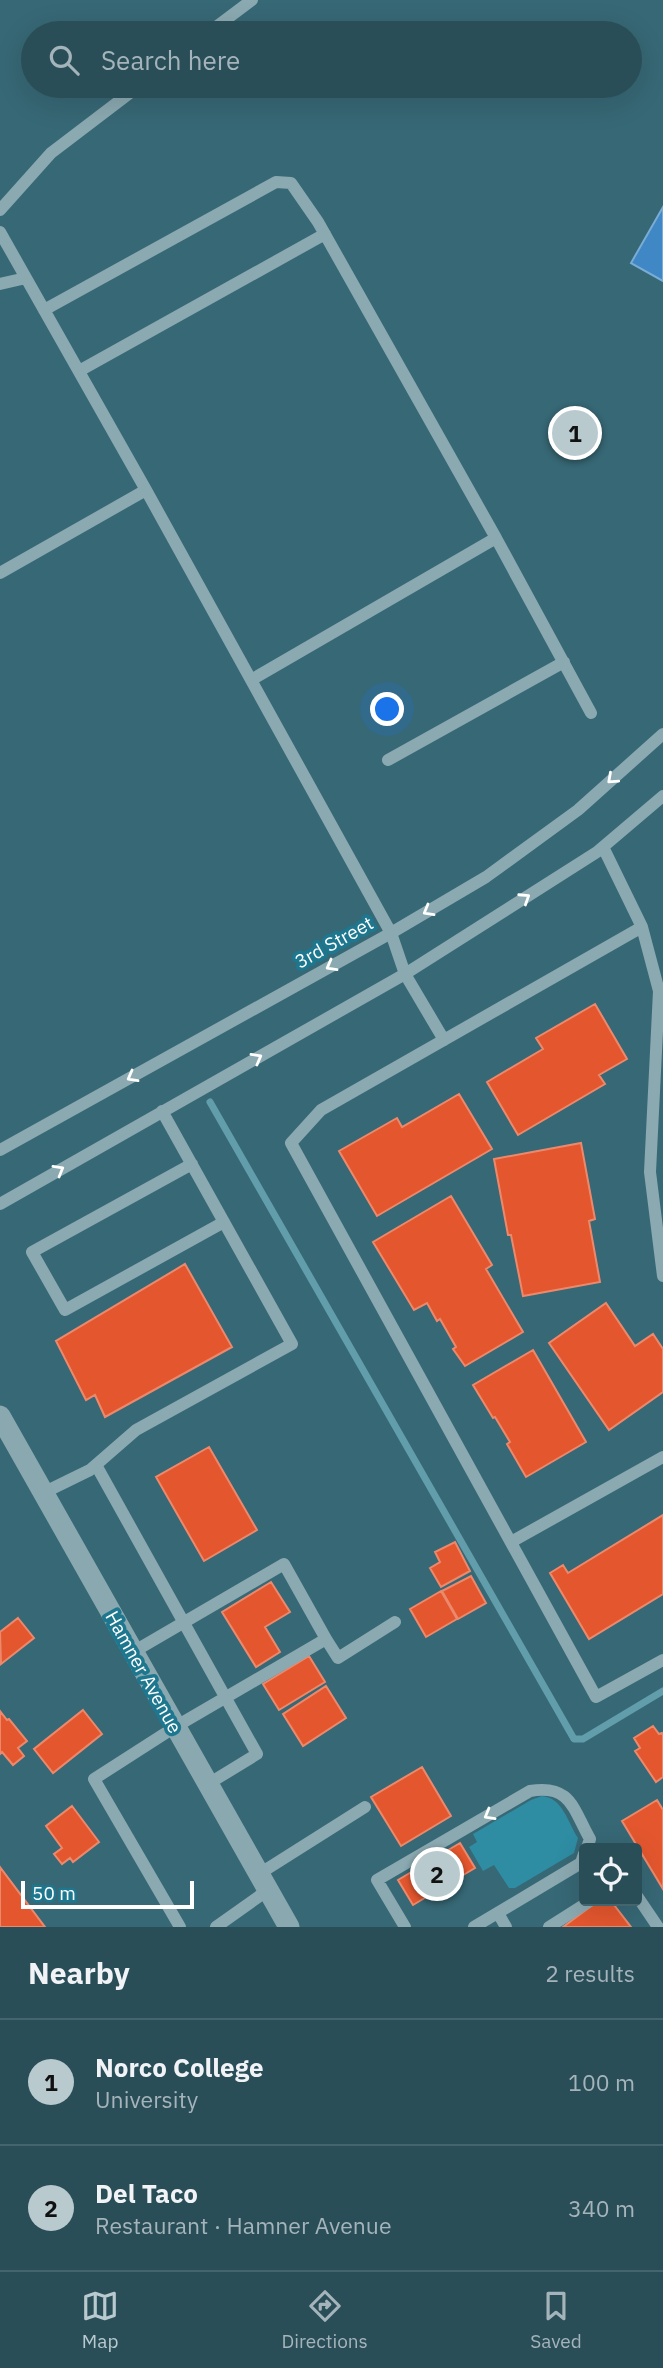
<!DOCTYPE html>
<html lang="en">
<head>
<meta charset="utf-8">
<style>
	:root { --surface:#294e58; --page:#31555e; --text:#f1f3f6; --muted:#a5b4ba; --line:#45656e; --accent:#b9cacf }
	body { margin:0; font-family:"IBM Plex Sans",sans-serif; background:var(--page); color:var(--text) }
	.controls { position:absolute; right:21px; bottom:21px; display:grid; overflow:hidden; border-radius:7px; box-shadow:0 7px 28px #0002 }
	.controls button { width:63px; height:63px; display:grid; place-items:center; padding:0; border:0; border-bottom:2px solid var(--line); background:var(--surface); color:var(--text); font:35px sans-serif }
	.scale { position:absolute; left:21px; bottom:18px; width:173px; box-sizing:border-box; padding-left:7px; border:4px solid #fff; border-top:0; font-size:19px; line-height:24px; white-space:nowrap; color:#fff; -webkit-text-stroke:5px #1d778f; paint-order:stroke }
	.you { position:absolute; left:388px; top:710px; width:24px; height:24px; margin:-18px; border:5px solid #fff; border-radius:50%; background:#1a73e8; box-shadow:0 0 0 10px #1a73e833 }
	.badge { display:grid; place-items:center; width:46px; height:46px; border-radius:50%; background:var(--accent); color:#111; font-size:23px; font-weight:700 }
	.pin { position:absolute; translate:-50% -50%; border:4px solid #fff; box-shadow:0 2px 7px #0006 }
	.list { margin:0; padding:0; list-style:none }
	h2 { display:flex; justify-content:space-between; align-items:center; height:91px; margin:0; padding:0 28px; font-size:30px }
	h2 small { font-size:23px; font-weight:400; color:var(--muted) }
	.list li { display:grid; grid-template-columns:46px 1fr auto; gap:21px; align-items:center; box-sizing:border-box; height:126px; padding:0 28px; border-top:2px solid var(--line) }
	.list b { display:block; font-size:26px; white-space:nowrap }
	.list p { margin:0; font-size:23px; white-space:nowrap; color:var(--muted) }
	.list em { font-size:23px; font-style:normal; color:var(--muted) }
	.icon { flex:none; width:38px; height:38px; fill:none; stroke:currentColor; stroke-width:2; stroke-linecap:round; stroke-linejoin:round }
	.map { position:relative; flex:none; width:663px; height:1927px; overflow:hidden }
	.search { position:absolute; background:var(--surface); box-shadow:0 7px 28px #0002; left:21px; right:21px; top:21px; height:77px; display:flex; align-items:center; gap:18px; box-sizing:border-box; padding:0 24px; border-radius:38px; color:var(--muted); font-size:26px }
	.sheet { height:343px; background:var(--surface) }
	nav { display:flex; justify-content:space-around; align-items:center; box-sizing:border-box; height:98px; border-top:2px solid var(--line); background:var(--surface); font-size:19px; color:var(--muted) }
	nav a { display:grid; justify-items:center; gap:4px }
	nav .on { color:var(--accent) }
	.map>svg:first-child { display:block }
	.green { fill:#2e8ca3 }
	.shops { fill:#e4572e; stroke:#ec896d; stroke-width:2 }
	.schools { fill:#3f88c5; stroke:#79acd6; stroke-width:2 }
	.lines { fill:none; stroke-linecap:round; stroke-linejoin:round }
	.stream { stroke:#629dac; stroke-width:7 }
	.minor { stroke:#8ba9b1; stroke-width:12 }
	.major { stroke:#8aa8b0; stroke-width:21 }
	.oneway { stroke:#fff }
	.labels { text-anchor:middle; stroke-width:7; stroke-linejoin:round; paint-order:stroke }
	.street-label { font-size:19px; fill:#fff; stroke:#1d778f }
</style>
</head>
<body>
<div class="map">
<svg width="663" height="1927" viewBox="0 0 663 1927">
	<rect width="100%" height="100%" fill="#376875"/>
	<path class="green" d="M542 1796C563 1798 568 1823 578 1838L574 1853 515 1888H509L494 1865 483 1871 469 1847 477 1842 473 1834 531 1800Z"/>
	<path class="shops" d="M595 1004 627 1059 599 1075 605 1084 518 1135 487 1082 543 1049 536 1038Z
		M459 1094 492 1149 377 1216 339 1151 397 1118 402 1127Z
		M581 1143 595 1219 589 1221 600 1282 523 1296 511 1235H508L494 1159Z
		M451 1196 492 1265 486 1269 523 1332 465 1366 453 1349 456 1347 440 1319 437 1321 427 1303 414 1310 373 1242Z
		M185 1264 232 1347 105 1417 95 1395 86 1400 56 1341Z
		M606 1303 635 1346 653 1334 663 1349V1392L609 1430 549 1343Z
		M533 1350 586 1442 526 1477 507 1444 510 1442 495 1417 493 1418 473 1385Z
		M209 1447 257 1530 204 1561 156 1477Z
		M663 1515V1594L589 1639 550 1573 563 1565 568 1573Z
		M455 1542 470 1571 441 1587 430 1568 440 1562 435 1552Z
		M471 1576 486 1603 458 1619 442 1591Z
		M271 1582 290 1612 265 1627 280 1652 256 1667 222 1612Z
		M441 1591 457 1619 426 1637 410 1609Z
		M18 1618 34 1638 1 1664 0 1632Z
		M309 1656 325 1682 279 1710 263 1684Z
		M326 1686 346 1718 303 1746 283 1714Z
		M83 1710 102 1734 53 1773 34 1749Z
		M0 1711 7 1720 9 1719 27 1741 18 1748 24 1756 13 1765 2 1752 0 1754Z
		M653 1726 659 1734 662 1733 663 1735V1777L656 1782 635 1751 640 1748 634 1738Z
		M422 1767 451 1816 401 1846 371 1797Z
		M657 1800 663 1810V1889L622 1821Z
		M72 1806 99 1842 73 1862 70 1858 62 1864 54 1854 62 1848 46 1826Z
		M460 1843 475 1868 413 1905 398 1880Z
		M0 1867 45 1927H0Z
		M598 1901H611L631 1927H563Z"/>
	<path class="schools" d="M663 207V281L631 263Z"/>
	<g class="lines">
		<path class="stream" d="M210 1102 574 1739H583L663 1691"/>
		<path class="minor" d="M208 33 252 0
			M0 210 51 153 139 86
			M0 232 146 490 391 933 405 974 444 1040
			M0 284 26 278
			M44 310 276 182 291 183 318 222 496 538
			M79 371 325 234
			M0 573 146 490
			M251 680 496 538 591 713
			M388 760 564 662
			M603 847 642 927 659 991 650 1172 663 1276
			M642 927 321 1110 291 1143 596 1697 663 1660
			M0 1150 391 933 486 877 578 810 663 734
			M192 1164 32 1252 65 1310 224 1222
			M0 1204 405 974 597 852 663 796
			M96 1465 257 1754 208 1784
			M43 1493 90 1470 136 1430 292 1344 162 1111
			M511 1542 663 1457
			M133 1652 284 1564 326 1639
			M259 1874 365 1807
			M637 1896 658 1927
			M498 1913 506 1927
			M180 1927 94 1779 175 1727 326 1639 338 1658 395 1622
			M216 1927 268 1890
			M405 1927 377 1880 530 1791C571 1784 573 1809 590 1839L587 1848
			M474 1927 581 1863 584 1854
			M549 1927 590 1901"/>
		<path class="major" d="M0 1416 289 1927"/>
	</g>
	<defs><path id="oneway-chevron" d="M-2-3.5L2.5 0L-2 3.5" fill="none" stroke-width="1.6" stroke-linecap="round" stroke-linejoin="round" transform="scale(1.75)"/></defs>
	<g class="oneway">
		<use href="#oneway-chevron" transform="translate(612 779) rotate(138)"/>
		<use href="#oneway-chevron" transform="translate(525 898) rotate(-33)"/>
		<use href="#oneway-chevron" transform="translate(428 911) rotate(150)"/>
		<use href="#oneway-chevron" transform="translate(331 966) rotate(151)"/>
		<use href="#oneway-chevron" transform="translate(257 1058) rotate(-29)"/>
		<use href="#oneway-chevron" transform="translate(132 1077) rotate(151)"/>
		<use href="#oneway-chevron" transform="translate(59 1170) rotate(-30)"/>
		<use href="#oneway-chevron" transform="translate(489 1815) rotate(150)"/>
	</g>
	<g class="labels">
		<g class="street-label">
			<text transform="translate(334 942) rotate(-29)" y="7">3rd Street</text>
			<text transform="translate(144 1672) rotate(61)" y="7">Hamner Avenue</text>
		</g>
	</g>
</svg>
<div class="controls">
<button><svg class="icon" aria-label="locate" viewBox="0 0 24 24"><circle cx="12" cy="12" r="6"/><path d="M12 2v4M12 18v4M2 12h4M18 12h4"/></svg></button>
</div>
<div class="scale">50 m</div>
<div class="you"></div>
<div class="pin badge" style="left:575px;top:433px">1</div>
<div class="pin badge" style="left:437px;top:1874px">2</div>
<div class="search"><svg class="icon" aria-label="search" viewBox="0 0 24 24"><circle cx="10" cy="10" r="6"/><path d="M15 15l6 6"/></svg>Search here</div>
</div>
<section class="sheet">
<h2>Nearby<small>2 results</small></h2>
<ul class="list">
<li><span class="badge">1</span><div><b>Norco College</b><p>University</p></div><em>100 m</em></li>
<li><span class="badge">2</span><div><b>Del Taco</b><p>Restaurant · Hamner Avenue</p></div><em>340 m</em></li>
</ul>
</section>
<nav>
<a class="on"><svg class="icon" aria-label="map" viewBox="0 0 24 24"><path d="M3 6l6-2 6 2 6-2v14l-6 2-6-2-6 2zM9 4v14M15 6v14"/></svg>Map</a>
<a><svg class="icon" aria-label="directions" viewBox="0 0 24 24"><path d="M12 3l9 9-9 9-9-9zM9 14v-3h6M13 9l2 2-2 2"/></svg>Directions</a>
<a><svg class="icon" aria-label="saved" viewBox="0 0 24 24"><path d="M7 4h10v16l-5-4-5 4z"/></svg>Saved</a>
</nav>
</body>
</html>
